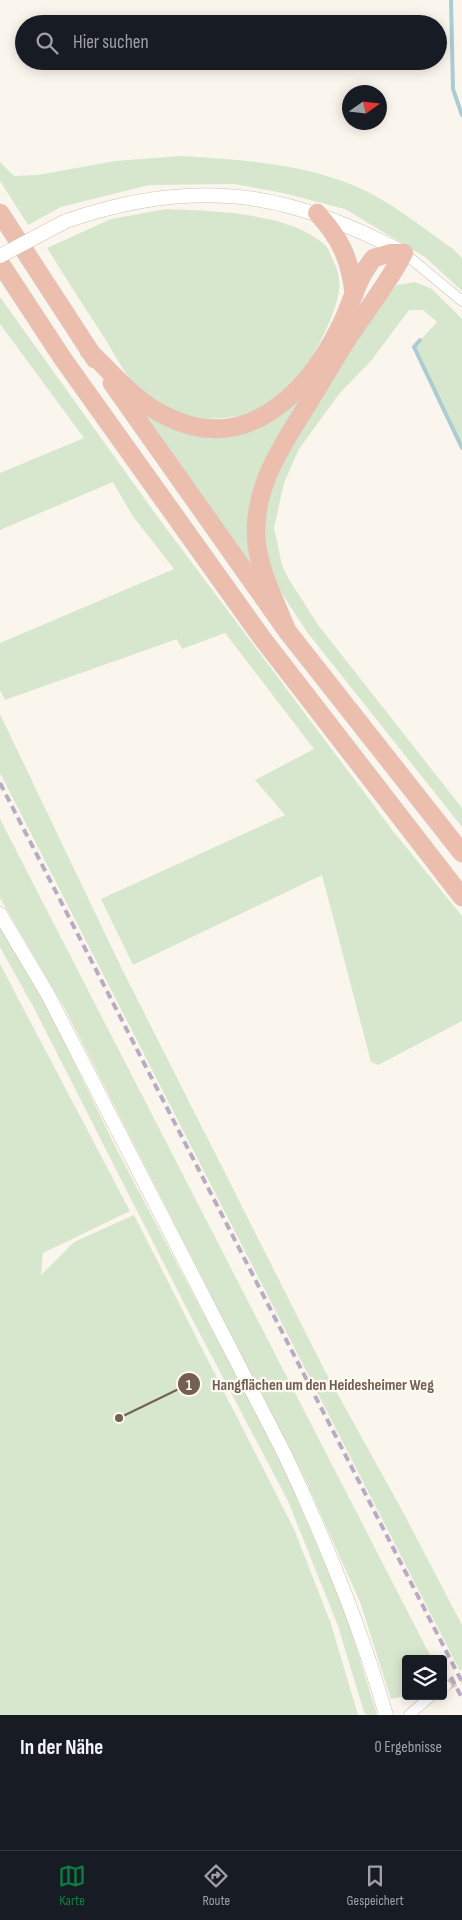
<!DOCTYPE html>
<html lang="de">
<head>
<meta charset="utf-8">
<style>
	:root { --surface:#171b24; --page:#20242c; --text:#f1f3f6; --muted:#9ea1a6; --line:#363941; --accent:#0b8043 }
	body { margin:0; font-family:"Sofia Sans Condensed",sans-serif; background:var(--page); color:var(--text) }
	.controls { position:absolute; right:15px; bottom:15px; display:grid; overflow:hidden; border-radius:5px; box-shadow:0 2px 12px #0003 }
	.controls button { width:45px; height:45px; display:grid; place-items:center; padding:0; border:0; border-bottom:1px solid var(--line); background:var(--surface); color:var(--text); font:25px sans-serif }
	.compass { position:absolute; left:342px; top:85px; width:45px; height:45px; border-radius:50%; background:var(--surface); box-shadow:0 2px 12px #0003; rotate:76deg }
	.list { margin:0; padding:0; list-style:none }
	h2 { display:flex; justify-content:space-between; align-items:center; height:65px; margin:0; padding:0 20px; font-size:21px }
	h2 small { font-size:16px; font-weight:400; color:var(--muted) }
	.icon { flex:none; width:28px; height:28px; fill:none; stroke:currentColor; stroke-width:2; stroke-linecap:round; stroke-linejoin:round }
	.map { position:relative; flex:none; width:462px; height:1715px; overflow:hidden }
	.search { position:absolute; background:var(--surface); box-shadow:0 2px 12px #0003; left:15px; right:15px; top:15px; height:55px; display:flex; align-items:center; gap:12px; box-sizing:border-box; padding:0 18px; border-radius:28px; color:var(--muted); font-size:19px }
	.sheet { height:135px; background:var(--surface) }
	nav { display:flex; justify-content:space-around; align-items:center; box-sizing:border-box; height:70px; border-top:1px solid var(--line); background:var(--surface); font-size:14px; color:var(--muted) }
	nav a { display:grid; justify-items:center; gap:2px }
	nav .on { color:var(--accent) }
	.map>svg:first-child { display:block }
	.green { fill:#d7e7cd }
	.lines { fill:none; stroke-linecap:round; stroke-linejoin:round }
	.stream { stroke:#abccd3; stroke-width:4 }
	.street-tunnel { stroke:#d9d0c6; stroke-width:10; stroke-dasharray:10 5; stroke-linecap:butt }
	.street-casing { stroke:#ccbfb4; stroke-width:11 }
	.secondary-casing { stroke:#cebfb2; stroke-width:15 }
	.highway-casing { stroke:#d8d2cf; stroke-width:19 }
	.street { stroke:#fff; stroke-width:10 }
	.secondary { stroke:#fff; stroke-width:14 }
	.highway { stroke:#ecbead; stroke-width:18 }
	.rail { stroke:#b9abc4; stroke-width:4; stroke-dasharray:8 5; stroke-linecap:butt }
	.secondary-bridge-casing { stroke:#cebfb2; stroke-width:15; stroke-linecap:butt }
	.secondary-bridge { stroke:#fff; stroke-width:14 }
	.leader { fill:none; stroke:#745f52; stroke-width:2 }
	.callout-dot { fill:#745f52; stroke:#fdfaf3; stroke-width:2 }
	.mark-label { font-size:15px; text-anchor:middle; font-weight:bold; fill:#fff }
	.callout-label { font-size:16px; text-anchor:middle; font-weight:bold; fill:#745f52; stroke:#fdfaf3; stroke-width:4.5; stroke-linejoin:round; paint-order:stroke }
</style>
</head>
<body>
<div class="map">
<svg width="462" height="1715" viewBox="0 0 462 1715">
	<rect width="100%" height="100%" fill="#fbf6ed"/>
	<path class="green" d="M182 156C245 160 311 164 368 192 396 206 427 231 453 249L462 258V291L425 257 345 209 283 193 234 184 149 185 61 207 28 225 0 181V162L14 176 38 175 115 161Z
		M166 209C212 211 289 212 325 245 329 248 330 254 332 258 337 268 341 279 339 290 336 319 304 377 281 395 245 423 195 427 154 402 131 388 116 356 102 334 83 305 65 277 47 248L111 219Z
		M415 282 432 289 462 319V448L414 347 437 322 423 310H409L371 361 339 394 299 449 284 483 274 528 282 565 288 578 319 626 462 808V827L307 632 275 583 269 565 263 528 273 476 299 430 385 297 397 285Z
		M0 297 157 516 393 831 462 916V1021L378 1065 371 1062 322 875 133 965 101 899 285 815 255 780 314 749 225 633 182 649 177 639 5 700 0 690V643L174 569 132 515 113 482 0 530V473L84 438 0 324Z
		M312 383 258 479V575L143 410 210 433Z
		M0 714 122 969 326 1373 403 1512 462 1625V1669L460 1671 0 773Z
		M0 819 432 1659H406V1696L391 1699 360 1602 305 1479 65 1009 0 898Z
		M0 927 45 1003 118 1152 280 1459 345 1611 377 1715H366L364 1712 338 1626 288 1501 190 1315 35 1010 0 947Z
		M0 964 130 1211 43 1253 41 1275 74 1242 134 1215 294 1529 331 1624 358 1715H0Z"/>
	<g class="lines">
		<path class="stream" d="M451 0 453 89 462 115
			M420 340 414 347 462 448"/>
		<path class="street-tunnel" d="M446 1686 462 1678"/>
		<defs>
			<path id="street" d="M404 253 462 301
				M443 1688 446 1686
				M409 1715 431 1696"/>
			<path id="secondary" d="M66 221C193 177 287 190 404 253
				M0 914 47 993 285 1455C325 1540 360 1625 386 1715"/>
			<path id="highway" d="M0 213 95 359
				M317 213C340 237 351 261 354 295
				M0 263 63 359 262 638 462 897
				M89 351C112 373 135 401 164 415 243 457 305 396 339 329 351 306 357 277 374 258L390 253H404C388 283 367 310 348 338 333 362 319 386 304 410 280 449 255 486 256 534 257 568 275 600 287 631
				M112 383 287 631 462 853"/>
		</defs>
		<use href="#street" class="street-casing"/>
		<use href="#secondary" class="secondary-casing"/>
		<use href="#highway" class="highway-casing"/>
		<use href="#street" class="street"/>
		<use href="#secondary" class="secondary"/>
		<use href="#highway" class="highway"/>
		<path class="rail" d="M0 783 462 1682
			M451 1677 462 1698"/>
		<defs>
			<path id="secondary-bridge" d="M0 256 66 221"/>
		</defs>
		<use href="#secondary-bridge" class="secondary-bridge-casing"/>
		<use href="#secondary-bridge" class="secondary-bridge"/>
	</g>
	<path class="leader" d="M119 1418L189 1384"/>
	<g class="callout-dot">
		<circle cx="119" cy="1418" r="5"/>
		<circle cx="189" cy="1384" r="12"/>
	</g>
	<g class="mark-label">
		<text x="189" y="1390">1</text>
	</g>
	<g class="callout-label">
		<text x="323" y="1390">Hangflächen um den Heidesheimer Weg</text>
	</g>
</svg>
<div class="controls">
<button><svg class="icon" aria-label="layers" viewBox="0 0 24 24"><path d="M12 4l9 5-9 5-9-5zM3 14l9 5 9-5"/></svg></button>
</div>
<svg class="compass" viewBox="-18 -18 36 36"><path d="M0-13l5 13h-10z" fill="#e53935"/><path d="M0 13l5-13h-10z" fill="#9ea1a6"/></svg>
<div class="search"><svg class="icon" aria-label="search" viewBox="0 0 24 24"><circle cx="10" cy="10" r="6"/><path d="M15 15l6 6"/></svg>Hier suchen</div>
</div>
<section class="sheet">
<h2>In der Nähe<small>0 Ergebnisse</small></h2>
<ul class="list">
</ul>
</section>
<nav>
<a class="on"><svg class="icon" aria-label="map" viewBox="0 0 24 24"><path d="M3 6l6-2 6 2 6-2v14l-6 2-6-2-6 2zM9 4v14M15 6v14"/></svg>Karte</a>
<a><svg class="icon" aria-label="directions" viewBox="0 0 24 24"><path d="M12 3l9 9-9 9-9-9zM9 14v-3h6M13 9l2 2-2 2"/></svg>Route</a>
<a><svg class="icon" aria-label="saved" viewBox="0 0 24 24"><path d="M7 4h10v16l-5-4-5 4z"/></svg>Gespeichert</a>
</nav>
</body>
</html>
